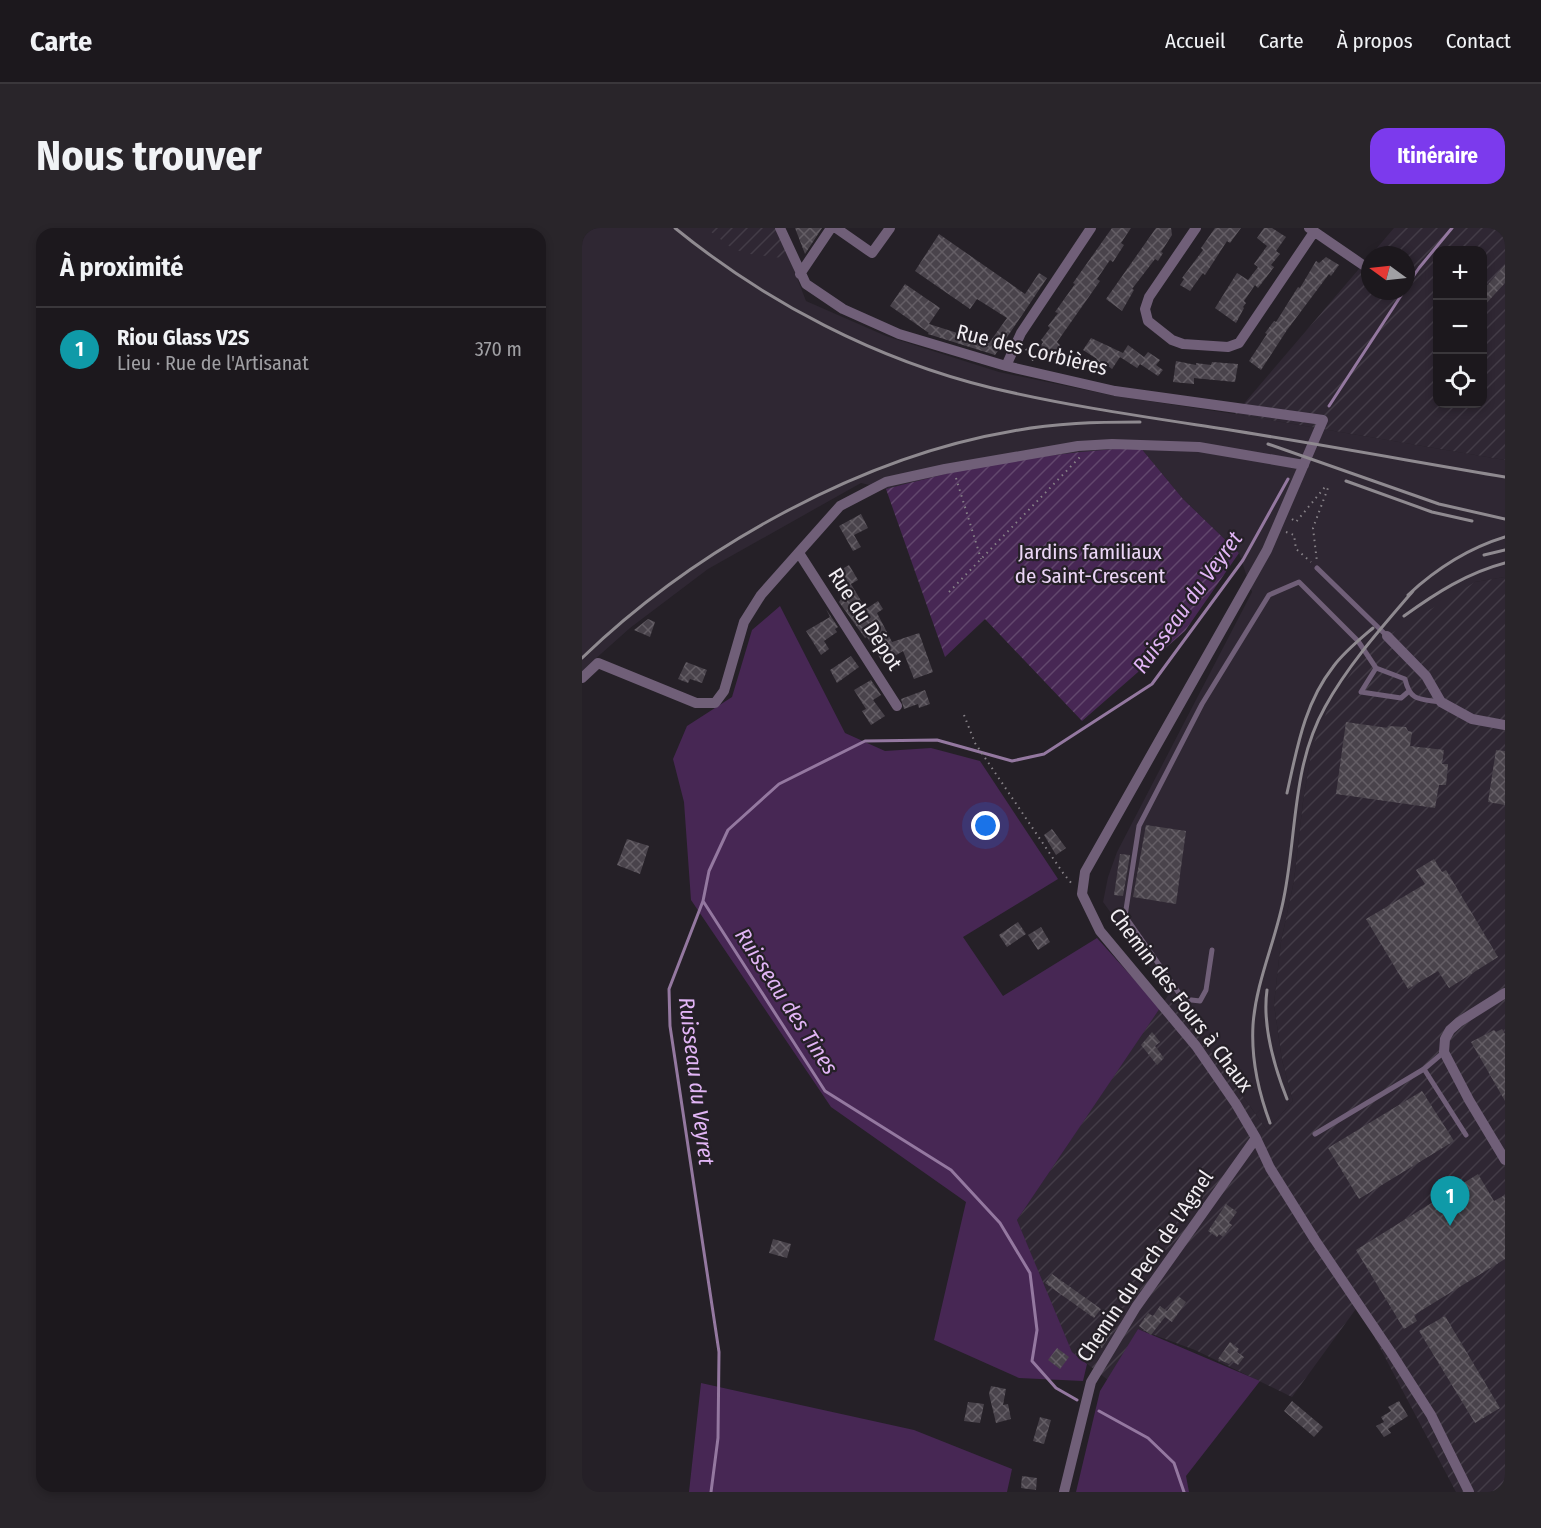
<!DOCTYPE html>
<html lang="fr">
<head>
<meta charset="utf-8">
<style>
	:root { --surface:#1c181d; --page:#29252a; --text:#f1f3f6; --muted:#a0a0a4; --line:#3a373b; --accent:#7c3aed }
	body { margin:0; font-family:"Fira Sans Condensed",sans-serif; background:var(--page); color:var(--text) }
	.controls { position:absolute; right:18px; top:18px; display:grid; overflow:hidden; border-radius:12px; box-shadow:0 3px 9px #0003 }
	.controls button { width:54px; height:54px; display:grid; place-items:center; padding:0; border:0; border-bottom:2px solid var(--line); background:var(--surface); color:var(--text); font:30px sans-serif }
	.compass { position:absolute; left:779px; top:18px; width:54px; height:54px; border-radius:50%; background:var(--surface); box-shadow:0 3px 9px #0003; rotate:285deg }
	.you { position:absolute; left:404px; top:598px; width:21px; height:21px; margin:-15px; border:4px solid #fff; border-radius:50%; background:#1a73e8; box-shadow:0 0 0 9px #1a73e833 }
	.badge { display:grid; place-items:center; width:39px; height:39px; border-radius:50%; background:var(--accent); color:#fff; font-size:20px; font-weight:700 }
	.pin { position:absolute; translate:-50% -50px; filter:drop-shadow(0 2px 3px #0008) }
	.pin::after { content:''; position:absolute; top:32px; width:21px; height:18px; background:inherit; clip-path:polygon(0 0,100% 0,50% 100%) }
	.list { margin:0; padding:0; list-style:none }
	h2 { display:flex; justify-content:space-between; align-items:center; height:78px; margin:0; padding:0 24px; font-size:26px }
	h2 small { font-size:20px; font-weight:400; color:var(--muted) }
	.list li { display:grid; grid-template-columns:39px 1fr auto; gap:18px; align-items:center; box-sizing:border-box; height:84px; padding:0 24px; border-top:2px solid var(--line) }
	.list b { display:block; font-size:22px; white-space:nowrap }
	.list p { margin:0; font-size:20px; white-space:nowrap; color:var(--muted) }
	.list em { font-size:20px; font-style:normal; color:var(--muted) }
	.icon { flex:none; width:33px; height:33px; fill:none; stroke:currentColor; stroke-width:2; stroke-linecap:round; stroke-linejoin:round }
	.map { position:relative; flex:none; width:923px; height:1264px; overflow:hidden; border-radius:18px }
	header { display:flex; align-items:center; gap:36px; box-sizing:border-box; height:84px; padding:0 30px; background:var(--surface); border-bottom:2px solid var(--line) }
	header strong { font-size:28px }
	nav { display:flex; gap:33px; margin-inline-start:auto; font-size:21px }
	.intro { display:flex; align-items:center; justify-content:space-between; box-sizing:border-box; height:144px; padding:0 36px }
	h1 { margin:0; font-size:42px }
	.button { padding:15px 27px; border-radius:18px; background:var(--accent); color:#fff; font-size:21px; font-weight:700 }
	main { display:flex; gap:36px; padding:0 36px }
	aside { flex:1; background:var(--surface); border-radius:18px; box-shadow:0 3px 9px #0003 }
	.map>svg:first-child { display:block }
	.built { fill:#2f2733 }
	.industrial { fill:url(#industrial-furrows); fill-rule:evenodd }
	.grass { fill:#472754 }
	.garden { fill:url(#garden-furrows) }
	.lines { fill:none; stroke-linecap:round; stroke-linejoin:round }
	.stream { stroke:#9478a0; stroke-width:3 }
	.building { fill:url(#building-cross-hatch) }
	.path { stroke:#878288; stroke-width:2; stroke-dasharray:1.5 4.5; stroke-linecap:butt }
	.service { stroke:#705f78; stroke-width:5 }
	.minor { stroke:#705f78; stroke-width:10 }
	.rail { stroke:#8f8a90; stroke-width:3 }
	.labels { text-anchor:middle; stroke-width:4.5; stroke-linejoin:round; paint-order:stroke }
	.street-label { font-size:21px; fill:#f2eef3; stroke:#252027 }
	.park-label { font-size:21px; fill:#ecd6f7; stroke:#252027 }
	.water-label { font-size:22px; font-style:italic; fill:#e2b5f6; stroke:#252027 }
</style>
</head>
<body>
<header>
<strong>Carte</strong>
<nav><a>Accueil</a><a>Carte</a><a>À propos</a><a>Contact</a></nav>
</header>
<div class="intro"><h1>Nous trouver</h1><a class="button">Itinéraire</a></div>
<main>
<aside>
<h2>À proximité<small></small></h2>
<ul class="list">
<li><span class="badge" style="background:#0f9aa8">1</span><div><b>Riou Glass V2S</b><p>Lieu · Rue de l'Artisanat</p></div><em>370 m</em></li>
</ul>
</aside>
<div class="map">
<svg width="923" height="1264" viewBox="0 0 923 1264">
	<defs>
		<pattern id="industrial-furrows" width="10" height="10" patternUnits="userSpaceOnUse" patternTransform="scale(1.5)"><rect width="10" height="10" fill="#2f2733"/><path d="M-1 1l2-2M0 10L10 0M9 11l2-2" fill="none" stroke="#433c47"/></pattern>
		<pattern id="garden-furrows" width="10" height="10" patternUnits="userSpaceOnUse" patternTransform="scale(1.5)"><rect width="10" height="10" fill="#472754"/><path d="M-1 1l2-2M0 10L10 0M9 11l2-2" fill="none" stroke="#62476d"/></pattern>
		<pattern id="building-cross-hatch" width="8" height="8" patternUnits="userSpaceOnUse" patternTransform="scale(1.5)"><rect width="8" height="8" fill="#49434b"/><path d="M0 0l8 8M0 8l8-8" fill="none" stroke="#645e65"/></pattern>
	</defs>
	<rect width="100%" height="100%" fill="#252027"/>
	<path class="built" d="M0 0H196L224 73 304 108 417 144 533 168 653 186 923 232V349L893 354 730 520 721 574 712 653 699 714 692 776 700 832 711 873 685 902 521 674 526 649 535 624 670 364 657 325 601 271 558 219 389 240 304 261 279 255 126 341 48 400 11 433 0 446Z"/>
	<path class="industrial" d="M124 0H196L208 31 168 26 151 21Z
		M812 0H923V232L653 186 788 28V63H824V27H789ZM855 22H900V176H855Z
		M923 349V1264H874L776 1078 710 1169 613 1122 556 1101 526 1152 490 1124 468 1075 435 992 587 766 685 902 711 873 700 832 692 776 699 714 712 653 721 574 730 520 748 476 774 438 797 413 893 354Z"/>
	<path class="grass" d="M198 378 263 505 303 523 349 520 398 533 476 651 381 709 421 768 515 710 578 780 435 992 490 1124 505 1136 501 1153 437 1150 352 1112 384 974 249 879 109 672 102 574 91 531 105 498 150 469 170 402Z
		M556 1101 678 1153 604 1248 607 1264H494L518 1163Z
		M119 1155 332 1202 430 1241 425 1264H107Z"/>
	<path class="garden" d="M558 219 601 271 657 325 603 403 500 493 403 391 363 429 304 261C332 254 361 246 389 240 445 229 502 223 558 219Z"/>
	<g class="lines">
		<path class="stream" d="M824 59 837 40 870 0
			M747 178 822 63
			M121 673 243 863 369 942 418 995 448 1045 455 1102 450 1133 474 1160 495 1172
			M517 1183 566 1210 592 1235 602 1264
			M129 1264 136 1210 137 1124 88 798 87 761 121 673 127 643 146 602 197 556 283 513 355 512 430 533 462 526 570 456 661 332 706 251"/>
	</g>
	<path class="building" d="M213 0H240L223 26Z
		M530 0H549L539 15 542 17 531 34 528 32 515 51 518 53 475 114 478 117 470 129 457 120 461 114 459 112 468 100 466 98 476 85 473 84 493 56 491 55Z
		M574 0H589L590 7 579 24 581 25 576 33 573 31 550 61 552 62 540 83 524 71Z
		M633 0H659L648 15 645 13 623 47 621 45 608 63 598 57 602 51 600 50 621 22 619 20Z
		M682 0H690L704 9 694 23 698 26 689 37 692 39 676 60 673 57 662 73 664 75 661 79 662 80 654 95 633 80 655 45 666 52 676 39 672 36 685 18 675 10Z
		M357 6 443 66 457 45 465 50 413 127 346 106 347 105 308 78 323 56 358 80 347 96 407 115 425 90 395 71 388 81 333 43Z
		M744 29 757 37 749 48 747 46 705 102 679 142 667 133 685 106 683 105 692 93 694 94 716 59 718 60 734 33 737 35Z
		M923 37V55L900 80V63Z
		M509 110 541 125 546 117 562 129 566 124 578 132 574 137 581 142 576 148 558 136 555 140 538 129 530 141 525 137 522 141 512 135 515 131 501 122Z
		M594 133 614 137V135L629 137 630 134 656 136 653 154 612 150V156L591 154Z
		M279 286 286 300 272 307 279 319 271 323 257 298Z
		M267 337 276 352 269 356 284 381 296 373 301 381 295 385 310 414 337 405 351 444 332 451 321 423 301 435 285 409 283 410 257 374 261 368 248 348Z
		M244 381 256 399 253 401 255 404 242 413 247 421 239 427 224 403 248 389Z
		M66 391 73 394 68 409 52 402Z
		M269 428 277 439 255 455 248 442Z
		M104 434 125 442 120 455 108 451 106 455 96 451Z
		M289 452 299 467 291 472 303 488 289 497 280 483 284 481 272 462Z
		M343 462 348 476 337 480 336 476 322 481 319 471Z
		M764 494 806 500V498L824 499 826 503 830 504 828 518 862 522 860 536H866L864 557H857L853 580 754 566Z
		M914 522 923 523V577L906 574Z
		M564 597 604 603 594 676 551 669Z
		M470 601 484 620 474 627 462 607Z
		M45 611 67 618 58 646 35 637Z
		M538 626 548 627 541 668 532 667Z
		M852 631 860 644 864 642 916 729 867 760 856 743 826 761 784 691 843 656 834 642Z
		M436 694 444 706 425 719 417 707Z
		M459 699 468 714 456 722 446 707Z
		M920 801 923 806V873L889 814 912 802 914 804Z
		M570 804 578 814 573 818 582 830 575 837 559 817Z
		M840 863 872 913 777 971 746 920Z
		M896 946 912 973 923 967V1031L832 1087 835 1093 822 1101 774 1022Z
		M644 976 655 984 647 995 650 997 641 1009 637 1006 635 1009 626 1003Z
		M191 1011 209 1016 205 1030 187 1025Z
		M470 1046 519 1081 512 1090 463 1055Z
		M596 1068 604 1074 590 1094 583 1089 569 1107 557 1098 566 1085 571 1088 578 1078 585 1083Z
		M863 1088 918 1180 893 1195 837 1103Z
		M519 1095 531 1103 520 1120 508 1111Z
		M648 1114 657 1121 655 1124 662 1129 656 1137 650 1133 647 1136 636 1131Z
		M475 1120 487 1129 478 1141 466 1132Z
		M409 1158 424 1161 421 1177 426 1176 429 1191 414 1195 407 1166Z
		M710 1173 741 1199 732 1209 702 1183Z
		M817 1173 826 1188 806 1201 809 1205 802 1209 794 1198 802 1194 799 1189 809 1183 806 1179Z
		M386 1174 402 1176 398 1195 382 1193Z
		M458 1189 469 1192 462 1216 451 1213Z
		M440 1248 455 1250 454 1262 439 1260Z"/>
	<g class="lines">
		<path class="path" d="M444 121 452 134
			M374 250 399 331
			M710 291 714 294 743 259 746 260 731 300 735 334
			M704 304 712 307 714 321 729 334
			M367 364 499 228
			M382 487 393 515 481 645 490 656"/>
		<path class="service" d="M735 340 805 408
			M826 464 819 470 779 464 794 440 823 451C828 473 837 471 858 474
			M630 722 624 762 618 773 601 771 543 688 557 598 620 476 687 367 717 354 776 413 794 440
			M842 841 884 907
			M733 906 842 841 862 824"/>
		<path class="minor" d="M198 0 224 56 261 81 317 106 424 138 533 163 741 192 685 322 503 644 500 666 518 703 614 818 654 876 674 910 688 940 733 1012 810 1126 849 1187 887 1264
			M254 0 290 25 308 0
			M614 0 567 69 563 81 566 93 590 112 601 116 646 119 657 115 732 4
			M727 0 781 37
			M218 46 249 0
			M424 138 439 105 509 0
			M217 325 315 478
			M805 408 844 448 859 474 890 491 923 497
			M0 450 16 435 114 475H133L142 463 162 394 179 367 258 278 304 254 363 241 496 218 530 216 617 219 722 237
			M923 765 877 794 868 802 863 811 862 824 887 872 923 932
			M482 1264 509 1154 554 1079 674 910"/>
		<path class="rail" d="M93 0C185 75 295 132 410 160 486 178 564 189 642 201 736 216 829 233 923 249
			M686 216 857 276 923 291
			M764 253 850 284 890 293
			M902 327 923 322
			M826 367C854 341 887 320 923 309
			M822 388C854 365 885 345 923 335
			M0 430C112 322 277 229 431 203 473 195 515 194 558 194
			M705 565C715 521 722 476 751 439 762 424 777 412 791 400
			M685 762C680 798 692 838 705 871
			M688 895C676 863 669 832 671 797 674 753 694 712 702 669 715 605 710 538 743 479 766 437 800 399 831 363"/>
	</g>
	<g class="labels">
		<g class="street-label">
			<text transform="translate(450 122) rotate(14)" y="7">Rue des Corbières</text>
			<text transform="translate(283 391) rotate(57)" y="7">Rue du Dépot</text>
			<text transform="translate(599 772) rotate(53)" y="7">Chemin des Fours à Chaux</text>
			<text transform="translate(563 1038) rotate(-56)" y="7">Chemin du Pech de l'Agnel</text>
		</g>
		<g class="park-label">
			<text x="508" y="331">Jardins familiaux<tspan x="508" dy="24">de Saint-Crescent</tspan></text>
		</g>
		<g class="water-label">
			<text transform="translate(605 374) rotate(-54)" y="8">Ruisseau du Veyret</text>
			<text transform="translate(205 773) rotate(57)" y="8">Ruisseau des Tines</text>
			<text transform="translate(115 853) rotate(83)" y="8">Ruisseau du Veyret</text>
		</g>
	</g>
</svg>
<div class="controls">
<button>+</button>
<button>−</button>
<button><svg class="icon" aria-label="locate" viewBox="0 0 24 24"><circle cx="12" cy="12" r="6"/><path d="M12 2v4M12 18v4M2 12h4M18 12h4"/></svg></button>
</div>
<svg class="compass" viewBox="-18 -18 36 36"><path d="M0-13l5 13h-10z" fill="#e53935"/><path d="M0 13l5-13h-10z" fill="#a0a0a4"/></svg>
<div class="you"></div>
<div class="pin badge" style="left:868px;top:998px;background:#0f9aa8">1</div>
</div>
</main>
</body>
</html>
